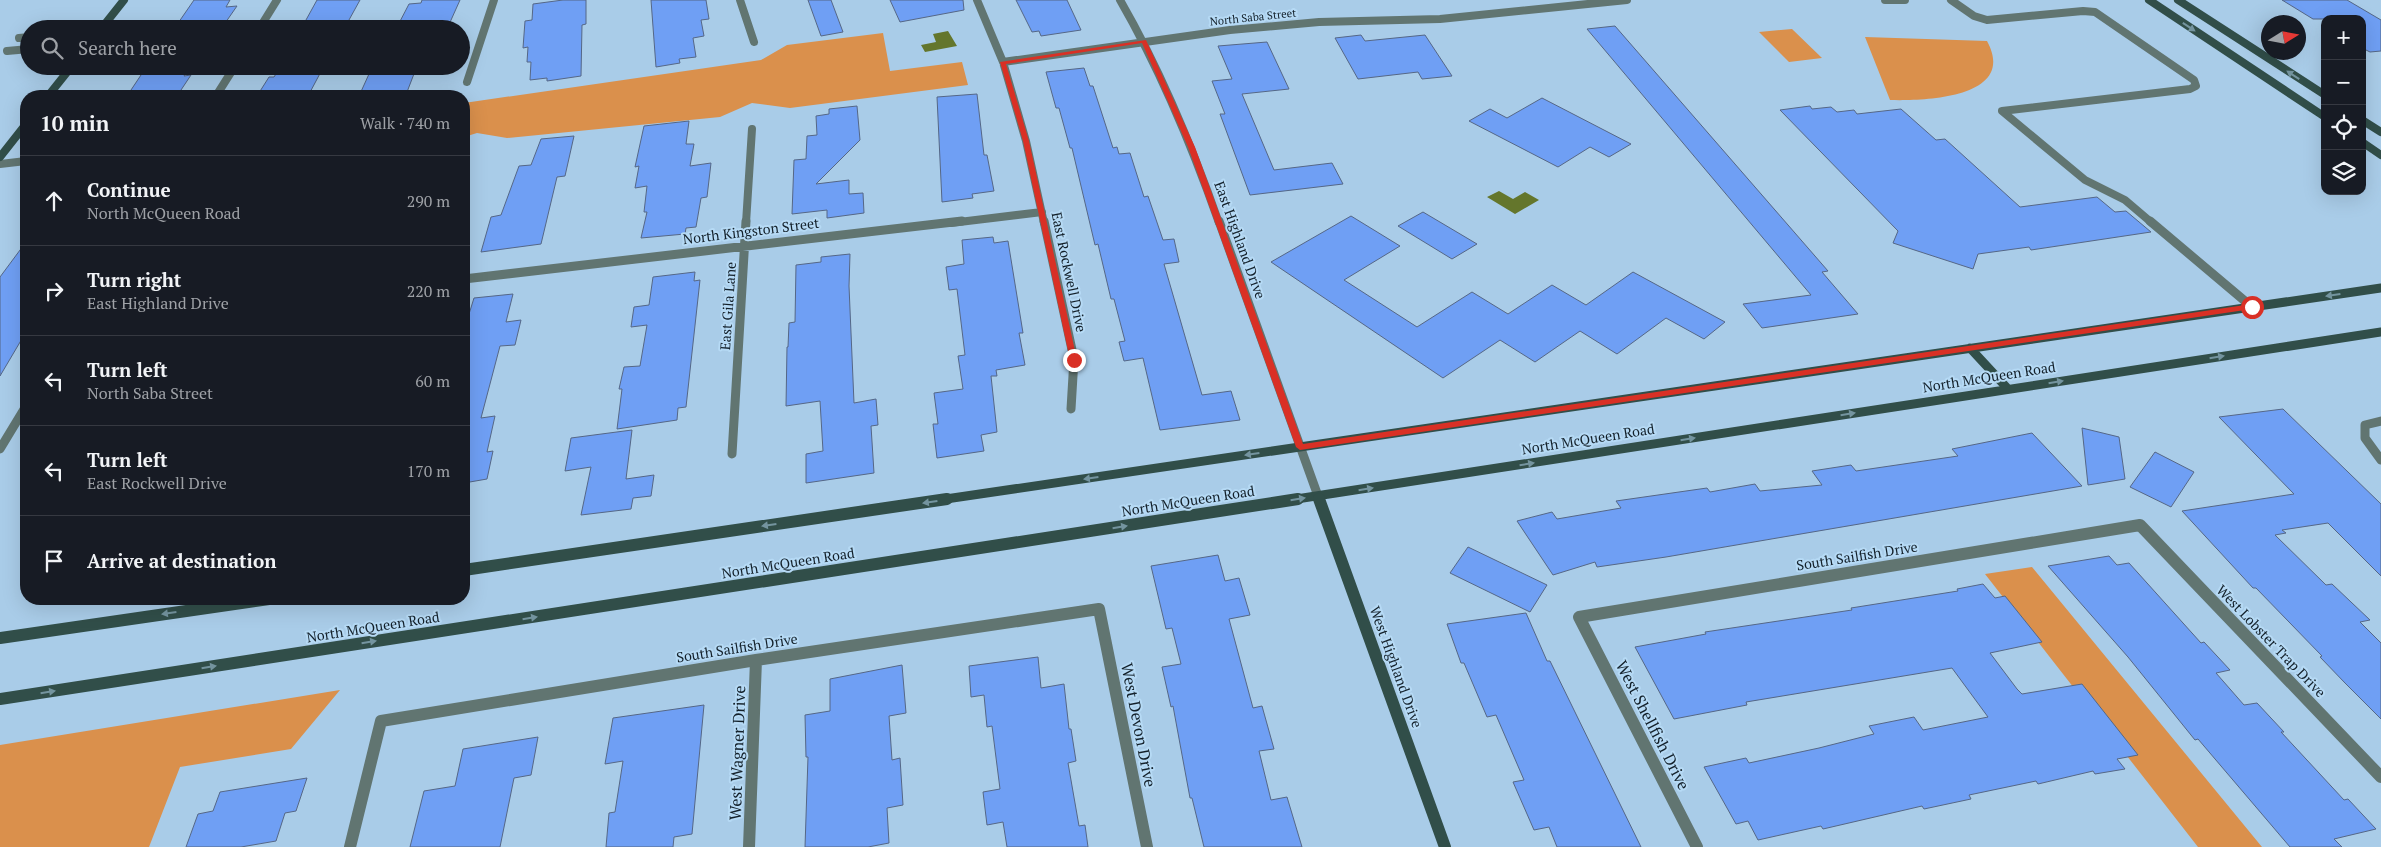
<!DOCTYPE html>
<html lang="en">
<head>
<meta charset="utf-8">
<style>
	:root { --surface:#171b24; --page:#242831; --text:#f1f3f6; --muted:#9ea1a6; --line:#363941 }
	body { margin:0; font-family:"PT Serif",serif; background:var(--page); color:var(--text) }
	.controls { position:absolute; right:15px; top:15px; display:grid; overflow:hidden; border-radius:10px; box-shadow:0 5px 20px #0002 }
	.controls button { width:45px; height:45px; display:grid; place-items:center; padding:0; border:0; border-bottom:1px solid var(--line); background:var(--surface); color:var(--text); font:25px sans-serif }
	.compass { position:absolute; left:2261px; top:15px; width:45px; height:45px; border-radius:50%; background:var(--surface); box-shadow:0 5px 20px #0002; rotate:79deg }
	.stop { position:absolute; width:15px; height:15px; margin:-11px; border:4px solid #d93025; border-radius:50%; background:#fff }
	.stop.end { background:#d93025; border-color:#fff; box-shadow:0 1px 5px #0008 }
	.list { margin:0; padding:0; list-style:none }
	h2 { display:flex; justify-content:space-between; align-items:center; height:65px; margin:0; padding:0 20px; font-size:21px }
	h2 small { font-size:16px; font-weight:400; color:var(--muted) }
	.list li { display:grid; grid-template-columns:32px 1fr auto; gap:15px; align-items:center; box-sizing:border-box; height:90px; padding:0 20px; border-top:1px solid var(--line) }
	.list b { display:block; font-size:19px; white-space:nowrap }
	.list p { margin:0; font-size:16px; white-space:nowrap; color:var(--muted) }
	.list em { font-size:16px; font-style:normal; color:var(--muted) }
	.icon { flex:none; width:28px; height:28px; fill:none; stroke:currentColor; stroke-width:2; stroke-linecap:round; stroke-linejoin:round }
	.map { position:relative; flex:none; width:2381px; height:847px; overflow:hidden }
	.search { position:absolute; background:var(--surface); box-shadow:0 5px 20px #0002; left:20px; top:20px; width:450px; height:55px; display:flex; align-items:center; gap:12px; box-sizing:border-box; padding:0 18px; border-radius:28px; color:var(--muted); font-size:19px }
	.panel { position:absolute; background:var(--surface); box-shadow:0 5px 20px #0002; left:20px; top:90px; width:450px; height:515px; border-radius:20px }
	.map>svg:first-child { display:block }
	.green { fill:#da904c }
	.water { fill:#64762c }
	.building { fill:#6f9ff4; stroke:#556786 }
	.lines { fill:none; stroke-linecap:round; stroke-linejoin:round }
	.lane-far1 { stroke:#617571; stroke-width:8 }
	.lane { stroke:#617571; stroke-width:9 }
	.street-far2 { stroke:#617571; stroke-width:8 }
	.street-far1 { stroke:#617571; stroke-width:9 }
	.street { stroke:#617571; stroke-width:12 }
	.secondary-far2 { stroke:#314e49; stroke-width:8 }
	.secondary-far1 { stroke:#314e49; stroke-width:9 }
	.secondary { stroke:#314e49; stroke-width:12 }
	.oneway { fill:#74949f }
	.route { fill:#d93025 }
	.labels { text-anchor:middle; stroke-width:4; stroke-linejoin:round; paint-order:stroke }
	.far-street-label { font-size:11px; fill:#13202a; stroke:#b6daf5 }
	.street-label { font-size:14px; fill:#13202a; stroke:#b6daf5 }
	.near-street-label { font-size:16px; fill:#13202a; stroke:#b6daf5 }
</style>
</head>
<body>
<div class="map">
<svg width="2381" height="847" viewBox="0 0 2381 847">
	<rect width="100%" height="100%" fill="#a9cce8"/>
	<path class="green" d="M1792 29 1822 58 1789 62 1759 32Z
		M883 33 890 71 962 62 968 85 790 108 752 103 720 117 507 138 477 133 464 137V103L761 60 787 45Z
		M1865 37 1987 41C2018 98 1925 101 1890 100Z
		M2032 567 2262 847H2198L1985 574Z
		M340 690 291 749 180 767 149 847H0V745Z"/>
	<path class="water" d="M948 31 957 46 925 52 921 45 936 42 933 34Z
		M1499 191 1513 199 1525 192 1539 200 1515 214 1487 197Z"/>
	<path class="building" d="M194 0H230L226 7 237 6 221 29H174Z
		M317 0H360L344 29H301Z
		M422 0H460L447 29H396L409 4 421 3Z
		M563 0H586V24L582 25 581 76 547 81V78L530 80 531 62H527L528 47 523 48 525 21 532 20 533 4Z
		M651 0H706L709 19 701 20 704 36 693 38 696 57 679 59 680 63 656 67Z
		M808 0H831L843 32 821 36Z
		M890 0H963L964 10 900 22Z
		M1016 0H1067L1081 30 1041 36 1039 31 1032 32Z
		M2282 0H2347L2381 20V51L2370 52 2362 48V19H2313Z
		M1615 26 1828 271 1822 272 1858 314 1762 328 1743 304 1811 295 1587 29Z
		M1361 35 1365 41 1425 35 1452 76 1422 79 1418 72 1358 79 1335 38Z
		M1267 42 1289 89 1242 94 1274 170 1332 163 1343 184 1250 195 1220 114H1225L1212 81 1232 79 1218 46Z
		M147 66H190L184 76 191 75 177 96H127Z
		M281 66H324L308 96H257L269 77H274Z
		M417 66 407 92 359 96 369 74 383 73 386 67Z
		M1084 68 1090 86H1093L1113 148 1117 147 1119 154 1130 153 1144 197 1148 196 1163 240 1174 239 1179 262 1164 264 1202 395 1231 391 1240 420 1160 430 1143 358 1124 361 1119 342 1125 341 1114 299H1111L1098 244 1095 245 1072 148H1070L1059 108H1056L1046 72Z
		M977 94 984 155H987L994 191 972 194 973 198 942 202 937 97Z
		M1542 98 1631 144 1609 157 1590 147 1558 167 1469 121 1490 109 1507 118Z
		M857 106 860 140 816 184 849 180V194L863 193 864 213 827 218V210L792 214 794 160 806 159 807 136 817 135 816 116 829 114V109Z
		M1810 106 1812 109 1831 107 1837 112 1854 110 1857 114 1901 109 1936 140 1945 139 2020 207 2097 197 2115 212 2126 211 2151 232 2031 250 2029 247 1978 254 1973 269 1893 243 1898 231 1780 110Z
		M689 121 686 144H694L690 166 711 163 707 197 701 198 696 227 686 228 685 234 641 238 647 212H644L647 186 635 188 639 166 635 167 644 126Z
		M574 136 565 176 557 177 541 244 481 252 491 217 501 215 519 166 531 165 541 139Z
		M1423 212 1477 244 1452 259 1398 226Z
		M1351 216 1400 246 1344 280 1417 327 1472 292 1508 314 1552 285 1586 305 1633 272 1725 322 1704 339 1666 318 1617 354 1580 331 1535 362 1500 340 1443 378 1271 262Z
		M993 237 994 243 1008 241 1023 333H1019L1025 365 996 370 997 376H991L997 432 981 435 984 451 937 458 933 424H938L934 393 963 389 958 356 965 355 957 289 949 290 946 267 964 264 962 240Z
		M26 242V332L0 376V277Z
		M850 254 849 286 854 403 876 399 878 425 871 426 874 473 806 483V454L823 451 820 401 786 406 787 347H788L789 323 795 322 796 265 821 262V257Z
		M695 272 694 281 700 280 686 407 678 408 677 420 617 429 622 389H619L624 367 640 366 647 325 631 327 634 307 649 305 653 277Z
		M513 294 506 322 521 320 515 345 500 346 481 418 495 416 487 452 493 451 487 479 464 483V330L474 298Z
		M2283 409 2381 504V576L2328 523 2282 530 2286 533 2275 535 2326 585 2332 584 2370 620 2360 622 2381 643V719L2345 683 2320 657 2322 656 2256 588H2253L2182 511 2294 494 2219 417Z
		M2082 428 2119 437 2125 479 2088 485Z
		M632 430 626 479 654 475 651 496 633 498 631 509 581 515 591 467 565 471 571 438Z
		M2032 433 2082 486 1666 557 1597 567 1595 562 1553 575 1517 521 1552 512 1557 519 1621 508 1616 501 1707 488 1710 492 1755 484 1760 491 1822 485 1812 471 1851 465 1856 471 1958 456 1952 449Z
		M2155 452 2194 472 2171 507 2130 487Z
		M1468 547 1547 585 1530 612 1450 573Z
		M1218 555 1225 581 1239 578 1250 615 1229 619 1253 708 1262 706 1274 749 1259 751 1271 800 1287 797 1302 847H1204L1192 798H1190L1173 706 1171 707 1162 667 1181 664 1172 628 1166 629 1151 566Z
		M2109 556 2117 565 2129 563 2201 643 2204 642 2230 670 2216 673 2244 705 2257 703 2284 732H2281L2344 800 2348 799 2376 829 2334 839 2342 847H2290L2198 739 2195 740 2128 657 2048 566Z
		M1983 584 1995 598 2005 596 2042 642 1990 653 2017 689 2022 694 2082 684 2138 755 2117 759 2125 769 2095 774 2093 771 2038 784 2036 781 1969 795 1971 799 1924 809 1922 806 1823 829 1821 826 1758 840 1748 821 1736 824 1704 767 1746 758 1749 763 1819 748 1874 734 1869 726 1914 717 1923 730 1988 717 1952 668 1746 702 1747 705 1674 719 1635 647 1706 634 1705 632 1852 610 1851 608 1958 591 1957 589Z
		M1526 613 1547 661H1550L1641 847H1557L1549 827 1534 830 1513 782 1524 780 1496 715 1487 717 1464 663H1461L1447 624Z
		M1038 657 1041 688 1064 684 1069 729H1071L1076 761 1068 763 1079 826 1085 825 1088 847H1007L1003 822 987 825 983 792 1000 789 992 726 987 727 984 695 971 697 969 666Z
		M902 665 906 713 889 716 892 760 900 758 903 805 887 808 889 843 868 847H805L808 757H806L805 715 830 711V679Z
		M704 705 692 834 674 837 673 847H606L609 813 615 812 623 761 605 764 613 718Z
		M538 737 531 775 514 778 500 847H410L424 791 455 786 463 749Z
		M307 778 296 811 285 813 276 841 241 847H186L198 814 213 811 220 792Z"/>
	<g class="lines">
		<path class="lane-far1" d="M1951 0 1974 16 1987 20 2083 11 2095 12 2194 80 2196 86 2190 89 2002 111 2085 180 2125 200 2152 223
			M19 38 29 37
			M7 51 29 49"/>
		<path class="lane" d="M2150 221 2252 307"/>
		<path class="street-far2" d="M740 0 754 42
			M977 0 1003 62 1026 141 1044 223
			M1120 0C1161 71 1192 146 1219 223
			M1885 0H1905
			M259 29 277 0
			M1003 62 1230 30 1319 22 1440 19 1627 0
			M467 82 494 0
			M216 96 235 66
			M0 164 26 161
			M746 223 752 129
			M951 223 1042 212"/>
		<path class="street-far1" d="M1044 221 1074 359 1071 409
			M1219 221 1318 496
			M464 279 962 221
			M2381 421 2365 425V438L2381 460
			M0 449 26 406
			M732 454 746 221"/>
		<path class="street" d="M350 847 381 721 756 660 1099 609 1147 847
			M749 847 756 660
			M1697 847 1579 617 2140 525 2381 777"/>
		<path class="secondary-far2" d="M2149 0 2325 117
			M2178 0 2325 95
			M101 29 124 0
			M48 96 72 66
			M2362 120 2381 132
			M2362 142 2381 155
			M0 157 26 124"/>
		<path class="secondary-far1" d="M1970 348 2008 389
			M1318 496 1320 500
			M939 500 2381 288
			M1290 500 2381 332"/>
		<path class="secondary" d="M1319 499 1445 847
			M464 570 947 499
			M0 638 269 599
			M0 699 1298 499"/>
	</g>
	<defs><path id="oneway-solid" d="M-6-.8H1V-3.2L6.5 0L1 3.2V.8H-6Z" transform="scale(1.25)"/></defs>
	<g class="oneway">
		<use href="#oneway-solid" transform="translate(2189 27) rotate(34)"/>
		<use href="#oneway-solid" transform="translate(2293 75) rotate(-147)"/>
		<use href="#oneway-solid" transform="translate(2333 295) rotate(172)"/>
		<use href="#oneway-solid" transform="translate(2217 357) rotate(-9)"/>
		<use href="#oneway-solid" transform="translate(2056 382) rotate(-9)"/>
		<use href="#oneway-solid" transform="translate(1848 414) rotate(-9)"/>
		<use href="#oneway-solid" transform="translate(1688 439) rotate(-9)"/>
		<use href="#oneway-solid" transform="translate(1252 454) rotate(172)"/>
		<use href="#oneway-solid" transform="translate(1527 464) rotate(-9)"/>
		<use href="#oneway-solid" transform="translate(1091 478) rotate(172)"/>
		<use href="#oneway-solid" transform="translate(1366 489) rotate(-9)"/>
		<use href="#oneway-solid" transform="translate(1298 499) rotate(-9)"/>
		<use href="#oneway-solid" transform="translate(930 502) rotate(172)"/>
		<use href="#oneway-solid" transform="translate(769 525) rotate(172)"/>
		<use href="#oneway-solid" transform="translate(1120 527) rotate(-9)"/>
		<use href="#oneway-solid" transform="translate(169 613) rotate(172)"/>
		<use href="#oneway-solid" transform="translate(530 618) rotate(-9)"/>
		<use href="#oneway-solid" transform="translate(369 642) rotate(-9)"/>
		<use href="#oneway-solid" transform="translate(209 667) rotate(-9)"/>
		<use href="#oneway-solid" transform="translate(48 692) rotate(-9)"/>
	</g>
	<path class="route" d="M1146 40 1195 147 1303 444 2252 304 2256 307 2252 309 1300 450 1296 447 1188 147 1142 43 1006 64 1029 141 1077 360 1074 362 1070 360 1023 141 1000 62Z"/>
	<g class="labels">
		<g class="far-street-label">
			<text transform="translate(1253 17) rotate(-6)" y="4">North Saba Street</text>
		</g>
		<g class="street-label">
			<text transform="translate(751 231) rotate(-7)" y="5">North Kingston Street</text>
			<text transform="translate(1240 240) rotate(70)" y="5">East Highland Drive</text>
			<text transform="translate(1069 272) rotate(78)" y="5">East Rockwell Drive</text>
			<text transform="translate(728 306) rotate(-86)" y="5">East Gila Lane</text>
			<text transform="translate(1989 377) rotate(-9)" y="5">North McQueen Road</text>
			<text transform="translate(1588 439) rotate(-9)" y="5">North McQueen Road</text>
			<text transform="translate(1188 501) rotate(-9)" y="5">North McQueen Road</text>
			<text transform="translate(1857 556) rotate(-9)" y="5">South Sailfish Drive</text>
			<text transform="translate(788 563) rotate(-9)" y="5">North McQueen Road</text>
			<text transform="translate(373 627) rotate(-9)" y="5">North McQueen Road</text>
			<text transform="translate(2271 641) rotate(46)" y="5">West Lobster Trap Drive</text>
			<text transform="translate(737 648) rotate(-9)" y="5">South Sailfish Drive</text>
			<text transform="translate(1396 667) rotate(70)" y="5">West Highland Drive</text>
		</g>
		<g class="near-street-label">
			<text transform="translate(1139 725) rotate(79)" y="6">West Devon Drive</text>
			<text transform="translate(1653 725) rotate(63)" y="6">West Shellfish Drive</text>
			<text transform="translate(737 753) rotate(-88)" y="6">West Wagner Drive</text>
		</g>
	</g>
</svg>
<div class="controls">
<button>+</button>
<button>−</button>
<button><svg class="icon" aria-label="locate" viewBox="0 0 24 24"><circle cx="12" cy="12" r="6"/><path d="M12 2v4M12 18v4M2 12h4M18 12h4"/></svg></button>
<button><svg class="icon" aria-label="layers" viewBox="0 0 24 24"><path d="M12 4l9 5-9 5-9-5zM3 14l9 5 9-5"/></svg></button>
</div>
<svg class="compass" viewBox="-18 -18 36 36"><path d="M0-13l5 13h-10z" fill="#e53935"/><path d="M0 13l5-13h-10z" fill="#9ea1a6"/></svg>
<div class="stop" style="left:2252px;top:307px"></div>
<div class="stop end" style="left:1074px;top:360px"></div>
<div class="search"><svg class="icon" aria-label="search" viewBox="0 0 24 24"><circle cx="10" cy="10" r="6"/><path d="M15 15l6 6"/></svg>Search here</div>
<section class="panel">
<h2>10 min<small>Walk · 740 m</small></h2>
<ul class="list">
<li><svg class="icon" aria-label="ahead" viewBox="0 0 24 24"><path d="M12 20V5M6 11l6-6 6 6"/></svg><div><b>Continue</b><p>North McQueen Road</p></div><em>290 m</em></li>
<li><svg class="icon" aria-label="right" viewBox="0 0 24 24"><path d="M7 20v-9h11M14 6l5 5-5 5"/></svg><div><b>Turn right</b><p>East Highland Drive</p></div><em>220 m</em></li>
<li><svg class="icon" aria-label="left" viewBox="0 0 24 24"><path d="M17 20v-9H6M10 6l-5 5 5 5"/></svg><div><b>Turn left</b><p>North Saba Street</p></div><em>60 m</em></li>
<li><svg class="icon" aria-label="left" viewBox="0 0 24 24"><path d="M17 20v-9H6M10 6l-5 5 5 5"/></svg><div><b>Turn left</b><p>East Rockwell Drive</p></div><em>170 m</em></li>
<li><svg class="icon" aria-label="arrive" viewBox="0 0 24 24"><path d="M6 21V4h12l-3 4 3 4H6"/></svg><div><b>Arrive at destination</b></div></li>
</ul>
</section>
</div>
</body>
</html>
